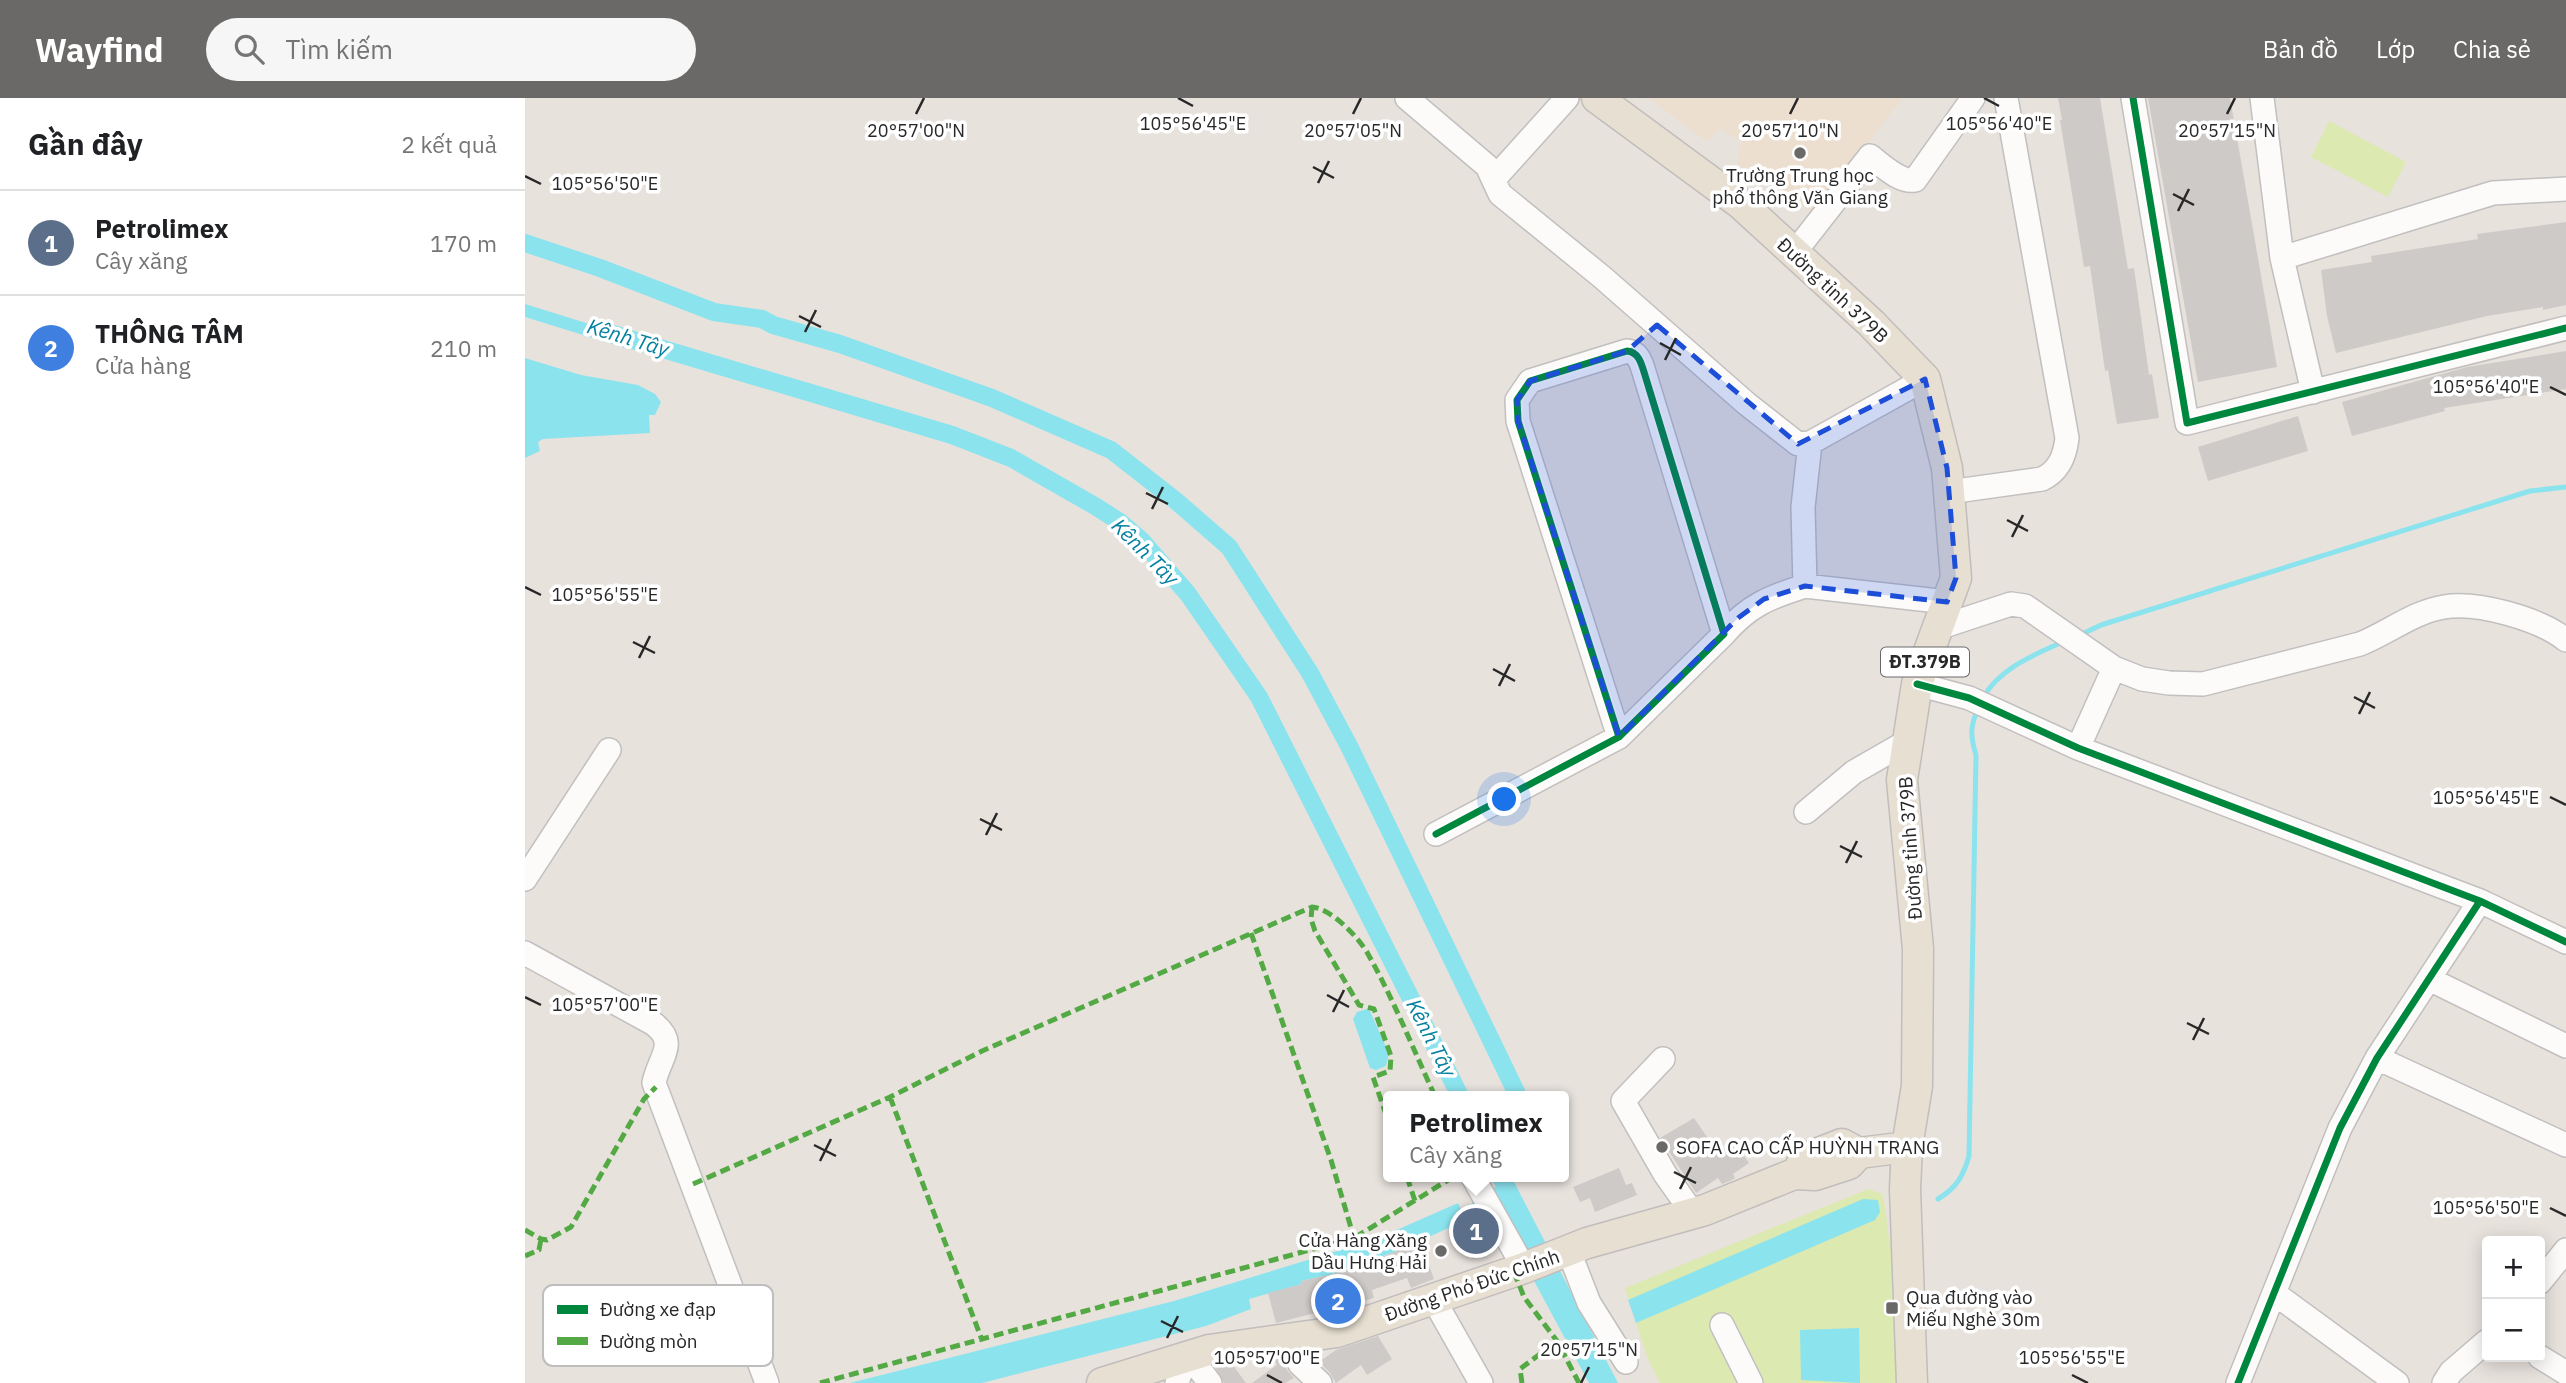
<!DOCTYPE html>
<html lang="vi">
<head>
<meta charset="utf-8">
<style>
	:root { --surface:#fff; --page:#f6f6f6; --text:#202124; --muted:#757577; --line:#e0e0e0; --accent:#6b6967 }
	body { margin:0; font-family:"IBM Plex Sans",sans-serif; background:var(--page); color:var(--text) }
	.controls { position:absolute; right:21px; bottom:21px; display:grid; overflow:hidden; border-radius:7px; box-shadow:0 4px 18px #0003 }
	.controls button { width:63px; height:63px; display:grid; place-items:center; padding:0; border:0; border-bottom:2px solid var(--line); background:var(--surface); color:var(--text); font:35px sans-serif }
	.you { position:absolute; left:980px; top:702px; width:24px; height:24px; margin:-18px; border:5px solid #fff; border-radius:50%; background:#1a73e8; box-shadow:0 0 0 10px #1a73e833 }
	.badge { display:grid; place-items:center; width:46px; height:46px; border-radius:50%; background:var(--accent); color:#fff; font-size:23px; font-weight:700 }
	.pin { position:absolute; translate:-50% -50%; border:4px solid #fff; box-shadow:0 2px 7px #0006 }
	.popup { position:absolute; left:858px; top:993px; width:186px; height:91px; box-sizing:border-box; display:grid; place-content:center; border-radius:7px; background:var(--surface); filter:drop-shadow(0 2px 5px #0005); font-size:23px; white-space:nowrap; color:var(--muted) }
	.popup b { font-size:26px; color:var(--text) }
	.popup::after { content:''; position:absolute; left:50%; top:100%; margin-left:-14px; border:14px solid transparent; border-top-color:var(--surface) }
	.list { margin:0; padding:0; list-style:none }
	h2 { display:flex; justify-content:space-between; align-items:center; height:91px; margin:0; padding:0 28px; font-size:30px }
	h2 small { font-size:23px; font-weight:400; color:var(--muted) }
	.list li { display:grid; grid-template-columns:46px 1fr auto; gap:21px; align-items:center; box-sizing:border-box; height:105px; padding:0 28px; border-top:2px solid var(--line) }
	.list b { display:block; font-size:26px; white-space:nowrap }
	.list p { margin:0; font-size:23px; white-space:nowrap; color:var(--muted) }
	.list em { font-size:23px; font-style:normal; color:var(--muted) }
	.icon { flex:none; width:38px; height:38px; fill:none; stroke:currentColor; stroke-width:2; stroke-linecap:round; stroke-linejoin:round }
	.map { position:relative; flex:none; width:2041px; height:1285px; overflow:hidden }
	header { display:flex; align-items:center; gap:42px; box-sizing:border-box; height:98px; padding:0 35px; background:var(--accent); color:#fff }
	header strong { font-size:33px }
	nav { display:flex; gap:38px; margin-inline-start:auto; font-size:24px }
	.search { width:490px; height:63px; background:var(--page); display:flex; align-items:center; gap:18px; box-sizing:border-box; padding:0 24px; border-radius:38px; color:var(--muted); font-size:26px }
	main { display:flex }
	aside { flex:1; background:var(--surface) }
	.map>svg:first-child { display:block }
	.education { fill:#ecdfd0 }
	.pitch { fill:#dce9b0 }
	.water { fill:#8be3ee }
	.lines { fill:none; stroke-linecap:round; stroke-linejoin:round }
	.stream { stroke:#8be3ee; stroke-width:5 }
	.canal { stroke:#8be3ee; stroke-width:18 }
	.building { fill:#cecac7 }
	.minor-casing { stroke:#c1bfbf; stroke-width:26 }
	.major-casing { stroke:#c0bdbc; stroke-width:33 }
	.minor { stroke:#fcfbfa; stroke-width:23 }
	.major { stroke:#e7dfd1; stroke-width:30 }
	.quiet { stroke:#53aa44; stroke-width:5; stroke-dasharray:10 5; stroke-linecap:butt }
	.cycleway-casing { stroke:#fff; stroke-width:11 }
	.cycleway { stroke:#00873e; stroke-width:7 }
	.marked { fill:#1d4ed8; fill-opacity:0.2; stroke:#1d4ed8; stroke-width:5; stroke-dasharray:14 9; stroke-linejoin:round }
	.ticks { fill:none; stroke:#282828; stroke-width:2.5 }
	.poi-dot { fill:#6b6967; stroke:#fff; stroke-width:2.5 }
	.labels { text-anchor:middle; stroke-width:7; stroke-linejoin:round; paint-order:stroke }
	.shield { fill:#fff; stroke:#686868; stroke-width:2 }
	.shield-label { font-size:18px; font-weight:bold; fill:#282828 }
	.poi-label { font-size:19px; fill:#282828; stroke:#fff; text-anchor:start }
	.street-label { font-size:19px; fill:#282828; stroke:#fff }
	.water-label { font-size:21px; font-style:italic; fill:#0481a0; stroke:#fff }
	.key { fill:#fff; stroke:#bebebe; stroke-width:2 }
	.key-label { font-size:19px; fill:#282828 }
	.ticks-label { font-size:18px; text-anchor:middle; fill:#282828; stroke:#fff; stroke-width:7; stroke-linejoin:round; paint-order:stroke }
</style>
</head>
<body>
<header>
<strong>Wayfind</strong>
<div class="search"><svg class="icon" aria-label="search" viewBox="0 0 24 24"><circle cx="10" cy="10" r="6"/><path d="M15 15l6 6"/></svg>Tìm kiếm</div>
<nav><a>Bản đồ</a><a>Lớp</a><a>Chia sẻ</a></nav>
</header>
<main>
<aside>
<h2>Gần đây<small>2 kết quả</small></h2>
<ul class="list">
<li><span class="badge" style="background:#5c6f8a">1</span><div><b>Petrolimex</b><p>Cây xăng</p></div><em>170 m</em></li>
<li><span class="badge" style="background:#3f7fe0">2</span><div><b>THÔNG TÂM</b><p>Cửa hàng</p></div><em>210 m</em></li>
</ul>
</aside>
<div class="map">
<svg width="2041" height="1285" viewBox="0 0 2041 1285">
	<rect width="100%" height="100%" fill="#e8e2dd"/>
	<path class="education" d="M1124 0H1377L1291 116 1212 66 1216 44 1196 31 1181 43Z"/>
	<path class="pitch" d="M1804 23 1881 64 1863 99 1786 59Z
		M1343 1091 1358 1096 1366 1153 1371 1285H1135L1122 1259 1100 1190Z"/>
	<path class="water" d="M0 206 106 239 100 250 0 219Z
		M0 260 56 277 113 287 130 296 136 304 130 317H124L125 335 18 341 13 344 15 353 0 360Z
		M842 911 845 913 864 956 861 968 851 972 845 970 828 921 832 914Z
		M987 1080 1093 1285H1064L995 1157 965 1092Z
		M1338 1101 1353 1102 1355 1114 1350 1122 1111 1225 1103 1202Z
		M933 1105 936 1111 948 1105 954 1116 895 1143 893 1138 870 1146 872 1153 804 1177 776 1183 777 1186 724 1201 726 1211 681 1228 457 1285H325L649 1203 851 1141Z
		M1334 1230 1335 1285 1276 1282 1275 1232Z"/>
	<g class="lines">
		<path class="stream" d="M1553 538 1576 527 2005 393 2041 389
			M1458 600C1474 570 1511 556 1540 543
			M1413 1101C1431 1090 1438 1079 1444 1058L1451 657C1445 638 1445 627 1454 609"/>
		<path class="canal" d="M0 145 75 170 189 214 237 221 248 227 315 246 467 300 586 352 650 402 704 449 785 575 824 648 993 998
			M81 234 427 337 486 360 570 408 595 424 616 442 663 496 734 599 935 998
			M976 1079 989 1106"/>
	</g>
	<path class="building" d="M1533 0H1575L1603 171 1609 170 1624 277 1627 276 1634 320 1592 326 1583 272 1580 273 1565 168 1559 169 1535 22H1537Z
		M1623 0H1705L1752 269 1673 284Z
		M2041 124V207L2018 212V209L1962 218 1811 255 1802 218 1796 172 1847 164 1846 158 1953 141 1952 136Z
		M2041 253V291L1919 310 1920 313 1827 338 1817 304 1942 269Z
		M1773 318 1783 353 1683 383 1673 349Z
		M1169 1020 1193 1055 1209 1043 1224 1065 1208 1076 1210 1080 1207 1082 1197 1086 1193 1080 1171 1095 1135 1040Z
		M1094 1070 1101 1087 1107 1085 1112 1097 1070 1114 1065 1100 1055 1104 1048 1089Z
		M953 1118 967 1153 948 1161 935 1130 941 1127 939 1124Z
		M893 1138 909 1181 886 1190 882 1180 847 1192 849 1200 751 1225 743 1195 777 1186 776 1183 804 1177 849 1162 872 1153 870 1147Z
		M853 1238 867 1261 842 1277 836 1267 811 1285 805 1275 786 1255 793 1254 798 1261 811 1252Z
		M757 1259 762 1272 769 1280 760 1285H727L752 1267 749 1262Z
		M707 1266 721 1285H699L690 1269Z"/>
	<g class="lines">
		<defs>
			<path id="minor" d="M882 0 962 68 975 96 1077 179 1222 306 1273 346 1285 345 1400 281
				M1608 0 1662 325 2041 230
				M1737 0 1757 160 1788 294
				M969 81 1042 0
				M1269 155 1345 58C1357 67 1375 85 1390 82L1448 0
				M1757 160 1968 95 2041 91
				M1424 394 1517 381C1534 373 1540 358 1542 340L1481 0
				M1280 488 1422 504
				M1413 530 1486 506 1500 508 1589 570
				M1199 536C1224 507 1245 499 1280 488L1278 409 1285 345
				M1392 586 1444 600 1553 650 1955 803 2041 844
				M1553 650 1589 570 1617 581 1644 585 1678 586 1835 546C1863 535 1888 514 1919 509 1952 503 2015 521 2041 542
				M1281 714 1329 674 1383 643
				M911 736 1094 639 1199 536 1119 274C1116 264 1113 254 1102 253L1005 283 992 302 993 323 1094 639
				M0 781 84 652
				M0 855 129 926C154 946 134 959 129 985L242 1285
				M1904 881 2041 948
				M1852 960 2041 1047
				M1138 961 1098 1003 1140 1076 1167 1114
				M948 1079 999 1170
				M1048 1164 1064 1205 1101 1264
				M2015 1184 2041 1152
				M1749 1195 1872 1285
				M909 1202 956 1285
				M1197 1227 1226 1285
				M765 1240 775 1266 795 1285
				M665 1259 685 1285
				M2015 1259 2041 1275
				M652 1285 660 1260
				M1713 1285 1815 1030 1852 960 1955 803
				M1919 1285 1926 1274 1962 1243"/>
			<path id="major" d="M1072 0 1216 106 1346 225 1400 281 1422 370 1431 480 1392 586 1377 682 1393 851 1392 988 1382 1049 1380 1091 1387 1285
				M1276 1067 1281 1060 1317 1046 1334 1055 1382 1049
				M577 1285 684 1252 812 1234 999 1170 1062 1145 1180 1112 1269 1076 1290 1077 1324 1066 1334 1055"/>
		</defs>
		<use href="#minor" class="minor-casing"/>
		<use href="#major" class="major-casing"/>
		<use href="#minor" class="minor"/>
		<use href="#major" class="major"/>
		<path class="quiet" d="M787 809 786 821 790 833 834 907 849 911 866 958 865 973 848 979 864 1025
			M726 835 806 1062 829 1140
			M365 999 457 1242
			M882 1079 890 1103
			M168 1086 365 999 457 953 787 809C807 811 834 840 843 856 869 902 888 951 910 998
			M0 1132 16 1141 22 1142 46 1129 119 1001 131 989
			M0 1158 14 1152 16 1141
			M989 1174 999 1199 1032 1243 1054 1285
			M295 1285 829 1140 928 1079
			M997 1285 995 1271 1032 1243"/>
		<defs>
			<path id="cycleway" d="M1608 0 1662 325 2041 230
				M1392 586 1444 600 1553 650 1955 803 2041 844
				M911 736 1094 639 1199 536 1119 274C1116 264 1113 254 1102 253L1005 283 992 302 993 323 1094 639
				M1713 1285 1815 1030 1852 960 1955 803"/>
		</defs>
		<use href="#cycleway" class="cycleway-casing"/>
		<use href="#cycleway" class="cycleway"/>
	</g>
	<path class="marked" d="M1132 227 1273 346 1400 281 1422 370 1431 480 1422 504 1280 488 1239 501 1213 520 1094 639 993 323 992 302 1005 283 1102 253Z"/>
	<path class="ticks" d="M653 0 668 8M1459 0 1474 8M391 16 399 0M828 16 836 0M1265 16 1273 0M1702 16 1710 0M788 69 809 80M0 78 16 86M793 85 804 63M1648 96 1669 107M1653 113 1664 91M274 218 296 229M280 234 291 212M1135 245 1156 257M1140 262 1151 240M2025 289 2041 297M621 395 643 406M627 411 638 389M1482 422 1503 433M1487 439 1498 417M0 489 16 497M108 544 130 555M114 560 125 538M968 571 990 583M974 588 985 566M1829 599 1850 610M1834 616 1845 594M2025 699 2041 707M455 721 477 732M461 737 472 715M1315 748 1337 759M1321 765 1332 743M802 897 824 909M0 899 16 907M808 914 819 892M1662 925 1684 936M1668 942 1679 920M289 1047 311 1058M295 1063 306 1041M1149 1074 1171 1085M1155 1091 1166 1069M2025 1110 2041 1118M636 1223 658 1234M642 1240 653 1218M742 1277 757 1285M1547 1277 1563 1285M1056 1285 1064 1269"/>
	<g class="poi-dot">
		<circle cx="1275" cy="55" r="7"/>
		<circle cx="1137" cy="1049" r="7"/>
		<circle cx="916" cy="1153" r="7"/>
		<rect x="1360" y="1203" width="14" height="14" rx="3.5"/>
	</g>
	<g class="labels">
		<rect class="shield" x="1356" y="549.5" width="88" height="29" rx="5"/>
		<g class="shield-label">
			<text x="1400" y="570">ĐT.379B</text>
		</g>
		<g class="poi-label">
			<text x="1275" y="84" text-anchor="middle">Trường Trung học<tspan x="1275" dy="22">phổ thông Văn Giang</tspan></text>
			<text x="1151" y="1056">SOFA CAO CẤP HUỲNH TRANG</text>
			<text x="902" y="1149" text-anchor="end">Cửa Hàng Xăng<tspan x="902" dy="22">Dầu Hưng Hải</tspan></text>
			<text x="1381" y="1206">Qua đường vào<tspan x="1381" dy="22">Miếu Nghè 30m</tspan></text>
		</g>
		<g class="street-label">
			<text transform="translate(1308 192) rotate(43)" y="7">Đường tỉnh 379B</text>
			<text transform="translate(1385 750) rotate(-94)" y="7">Đường tỉnh 379B</text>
			<text transform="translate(947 1187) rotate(-19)" y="7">Đường Phó Đức Chính</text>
		</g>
		<g class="water-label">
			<text transform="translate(103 240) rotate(17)" y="7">Kênh Tây</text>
			<text transform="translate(620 454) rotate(45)" y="7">Kênh Tây</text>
			<text transform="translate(906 940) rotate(63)" y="7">Kênh Tây</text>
		</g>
	</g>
	<rect x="18" y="1187" width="230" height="81" rx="10" class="key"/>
	<rect x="32" y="1207" width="31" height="9" fill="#00873e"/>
	<rect x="32" y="1239" width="31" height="8" fill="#53aa44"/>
	<g class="key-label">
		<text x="75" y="1218">Đường xe đạp</text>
		<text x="75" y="1250">Đường mòn</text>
	</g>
	<g class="ticks-label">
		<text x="668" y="32">105°56'45"E</text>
		<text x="1474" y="32">105°56'40"E</text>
		<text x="391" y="39">20°57'00"N</text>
		<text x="828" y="39">20°57'05"N</text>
		<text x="1265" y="39">20°57'10"N</text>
		<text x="1702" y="39">20°57'15"N</text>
		<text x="80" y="92">105°56'50"E</text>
		<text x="1961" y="295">105°56'40"E</text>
		<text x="80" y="503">105°56'55"E</text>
		<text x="1961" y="706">105°56'45"E</text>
		<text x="80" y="913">105°57'00"E</text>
		<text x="1961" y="1116">105°56'50"E</text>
		<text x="1064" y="1258">20°57'15"N</text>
		<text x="742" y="1266">105°57'00"E</text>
		<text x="1547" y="1266">105°56'55"E</text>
	</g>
</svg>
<div class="controls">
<button>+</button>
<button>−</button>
</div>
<div class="you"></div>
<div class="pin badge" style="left:951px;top:1133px;background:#5c6f8a">1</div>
<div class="popup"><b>Petrolimex</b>Cây xăng</div>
<div class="pin badge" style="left:813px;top:1203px;background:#3f7fe0">2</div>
</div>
</main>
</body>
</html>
